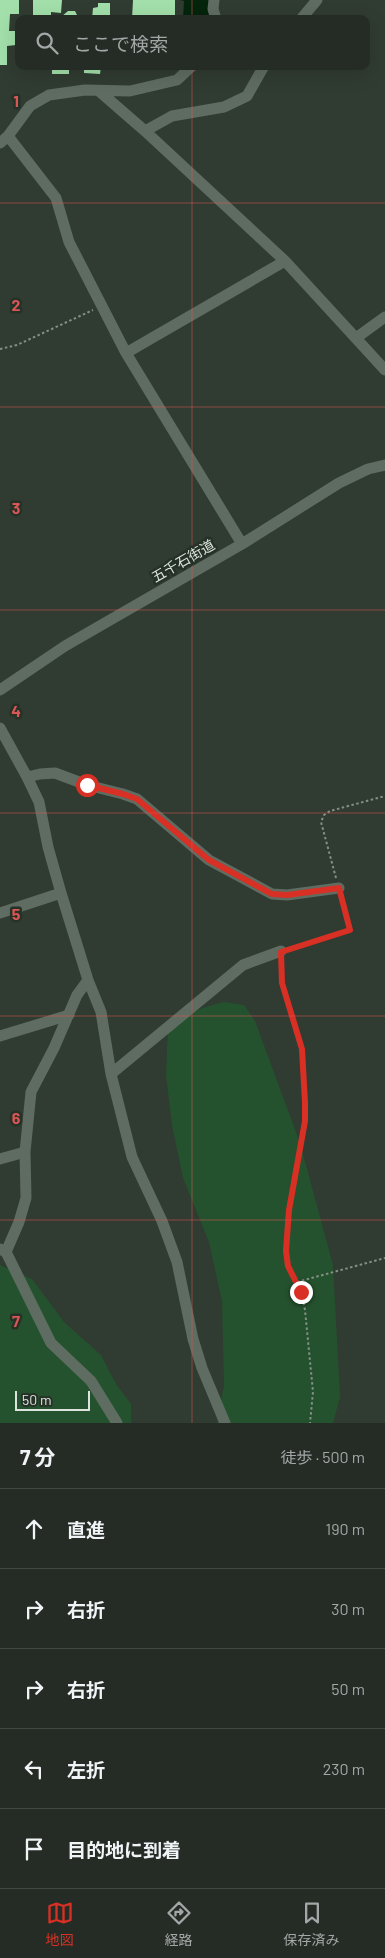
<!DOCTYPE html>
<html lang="ja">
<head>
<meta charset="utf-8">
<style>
	:root { --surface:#242c25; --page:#303832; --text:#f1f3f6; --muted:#a3a7a7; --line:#414842; --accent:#d93025 }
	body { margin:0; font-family:Barlow,"Noto Sans JP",sans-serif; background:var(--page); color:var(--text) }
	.scale { position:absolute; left:15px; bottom:12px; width:75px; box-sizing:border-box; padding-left:5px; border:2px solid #dce4dd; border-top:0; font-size:14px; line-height:18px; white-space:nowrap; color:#dce4dd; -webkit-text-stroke:4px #263127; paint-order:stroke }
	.stop { position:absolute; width:15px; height:15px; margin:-11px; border:4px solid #d93025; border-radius:50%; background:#fff }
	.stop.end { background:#d93025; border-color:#fff; box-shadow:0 1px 5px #0008 }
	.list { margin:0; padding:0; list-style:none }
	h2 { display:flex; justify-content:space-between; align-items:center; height:65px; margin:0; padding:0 20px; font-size:21px }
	h2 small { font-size:16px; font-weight:400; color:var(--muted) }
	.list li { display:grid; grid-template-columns:32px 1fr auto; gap:15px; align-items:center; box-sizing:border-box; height:80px; padding:0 20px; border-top:1px solid var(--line) }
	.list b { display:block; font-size:19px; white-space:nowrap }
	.list em { font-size:16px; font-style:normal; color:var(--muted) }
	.icon { flex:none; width:28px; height:28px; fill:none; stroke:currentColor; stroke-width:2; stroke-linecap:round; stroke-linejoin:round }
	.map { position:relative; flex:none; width:385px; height:1423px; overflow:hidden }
	.search { position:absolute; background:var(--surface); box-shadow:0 5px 20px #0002; left:15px; right:15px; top:15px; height:55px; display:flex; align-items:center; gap:12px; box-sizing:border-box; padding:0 18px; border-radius:10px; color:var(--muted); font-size:19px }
	.sheet { height:465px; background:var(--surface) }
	nav { display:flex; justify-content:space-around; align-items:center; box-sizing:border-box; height:70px; border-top:1px solid var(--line); background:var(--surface); font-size:14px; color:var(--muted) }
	nav a { display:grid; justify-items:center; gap:2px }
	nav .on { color:var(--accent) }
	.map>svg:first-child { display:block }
	.green { fill:#25522e }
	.water { fill:#05240c }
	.building { fill:#a2dfaa }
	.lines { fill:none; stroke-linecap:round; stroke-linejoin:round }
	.path { stroke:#858f86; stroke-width:2; stroke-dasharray:2.5 2.5; stroke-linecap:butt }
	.minor { stroke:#5f6c61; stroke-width:11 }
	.route { stroke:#d93025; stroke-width:6 }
	.grid { fill:none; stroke:#d85755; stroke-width:1; stroke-opacity:0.55 }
	.labels { text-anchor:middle; stroke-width:5; stroke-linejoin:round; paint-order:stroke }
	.street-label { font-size:14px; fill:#dce4dd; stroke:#263127 }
	.grid-label { font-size:16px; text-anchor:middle; font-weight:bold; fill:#d85755; stroke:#263127; stroke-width:5; stroke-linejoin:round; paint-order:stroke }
</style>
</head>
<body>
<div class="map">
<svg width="385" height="1423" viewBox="0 0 385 1423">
	<rect width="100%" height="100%" fill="#303b31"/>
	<path class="green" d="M224 1002 244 1005 255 1021 300 1143 333 1265 340 1397 333 1423H217L224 1385 222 1301 209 1242 183 1178 172 1125 166 1075 168 1030C186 1013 200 1008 224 1002Z
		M0 1265 32 1279 64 1322 101 1355 116 1384 131 1404V1423H0Z"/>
	<path class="water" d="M180 0H210L209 19H183L184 1Z"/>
	<path class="building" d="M0 0H19V14H10L9 31H16V45L7 46V65H0Z
		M33 0H62L61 13 51 12V19H33Z
		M133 0H175V19H132Z
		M98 3H110V19H92L93 8 98 7Z
		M68 11H75L79 19H54V16L61 15V17Z
		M52 66H69V74H52Z
		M84 66H101L100 74 84 73Z"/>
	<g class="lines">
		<path class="path" d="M0 349 17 345 93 310
			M336 878 321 822 324 815 330 811 385 796
			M292 948 350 930 341 897
			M282 961V983L302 1049 305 1103V1121L289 1210 285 1251 288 1266 301 1292 305 1310 313 1392 310 1423
			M297 1282 385 1258"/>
		<path class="minor" d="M214 0 213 9 216 19
			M301 19 317 0
			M99 91 145 131 285 261 385 370
			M145 131 172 116 224 107 247 96 264 66
			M8 136 56 198 69 242 126 353 242 544
			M0 143 8 136 30 106 49 95 85 90 130 91 177 80 192 66
			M356 338 385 317
			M126 353 285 261
			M0 690 65 646 242 544 339 483 368 469 385 465
			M0 728 27 777 39 802 48 847 61 893 88 980 101 1012 111 1074 132 1157 162 1221 177 1262 193 1339 202 1368 225 1423
			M27 777 40 774 55 773 87 785 123 794 137 799 209 860 272 894 287 895 339 888
			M0 913 61 893
			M0 1036 69 1015
			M111 1074 243 965 281 951
			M0 1159 25 1152
			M0 1249 6 1252 51 1343 91 1381 117 1423
			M6 1252 19 1222 26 1198 25 1152 31 1092 54 1048 77 995 88 980"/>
	</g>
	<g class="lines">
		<path class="route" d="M87 785 123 794 137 799 209 860 272 894 287 895 339 888 350 930 281 952 282 983 302 1049 305 1103V1121L289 1210 286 1251 288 1266 301 1292"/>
	</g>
	<path class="grid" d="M192 0V19M192 66V1423M0 203H385M0 407H385M0 610H385M0 813H385M0 1016H385M0 1220H385"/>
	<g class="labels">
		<g class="street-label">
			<text transform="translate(183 561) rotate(-30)" y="5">五千石街道</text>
		</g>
	</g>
	<g class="grid-label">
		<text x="16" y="107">1</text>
		<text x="16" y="311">2</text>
		<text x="16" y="514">3</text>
		<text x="16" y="717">4</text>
		<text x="16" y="920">5</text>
		<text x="16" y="1124">6</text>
		<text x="16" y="1327">7</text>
	</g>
</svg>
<div class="scale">50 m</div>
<div class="stop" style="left:87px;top:785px"></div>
<div class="stop end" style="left:301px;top:1292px"></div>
<div class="search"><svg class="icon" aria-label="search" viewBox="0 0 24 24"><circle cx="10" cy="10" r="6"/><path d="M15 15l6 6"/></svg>ここで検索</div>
</div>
<section class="sheet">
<h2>7 分<small>徒歩 · 500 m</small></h2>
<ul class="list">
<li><svg class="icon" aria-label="ahead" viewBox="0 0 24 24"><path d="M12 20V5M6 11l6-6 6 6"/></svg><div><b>直進</b></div><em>190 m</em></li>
<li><svg class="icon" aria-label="right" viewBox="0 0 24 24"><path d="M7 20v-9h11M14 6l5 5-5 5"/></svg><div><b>右折</b></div><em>30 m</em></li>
<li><svg class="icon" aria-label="right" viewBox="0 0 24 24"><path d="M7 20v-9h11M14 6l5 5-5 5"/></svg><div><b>右折</b></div><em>50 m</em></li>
<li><svg class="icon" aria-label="left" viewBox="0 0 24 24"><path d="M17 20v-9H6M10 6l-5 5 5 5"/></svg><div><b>左折</b></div><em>230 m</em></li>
<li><svg class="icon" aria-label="arrive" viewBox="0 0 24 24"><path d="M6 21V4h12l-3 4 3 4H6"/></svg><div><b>目的地に到着</b></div></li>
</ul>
</section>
<nav>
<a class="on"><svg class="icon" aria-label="map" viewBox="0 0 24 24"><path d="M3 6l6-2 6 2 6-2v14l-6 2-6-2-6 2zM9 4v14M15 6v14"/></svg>地図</a>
<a><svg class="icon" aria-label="directions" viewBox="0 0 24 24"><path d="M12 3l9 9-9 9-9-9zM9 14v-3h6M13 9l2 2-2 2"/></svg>経路</a>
<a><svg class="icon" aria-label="saved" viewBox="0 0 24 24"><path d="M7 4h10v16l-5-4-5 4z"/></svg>保存済み</a>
</nav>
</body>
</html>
